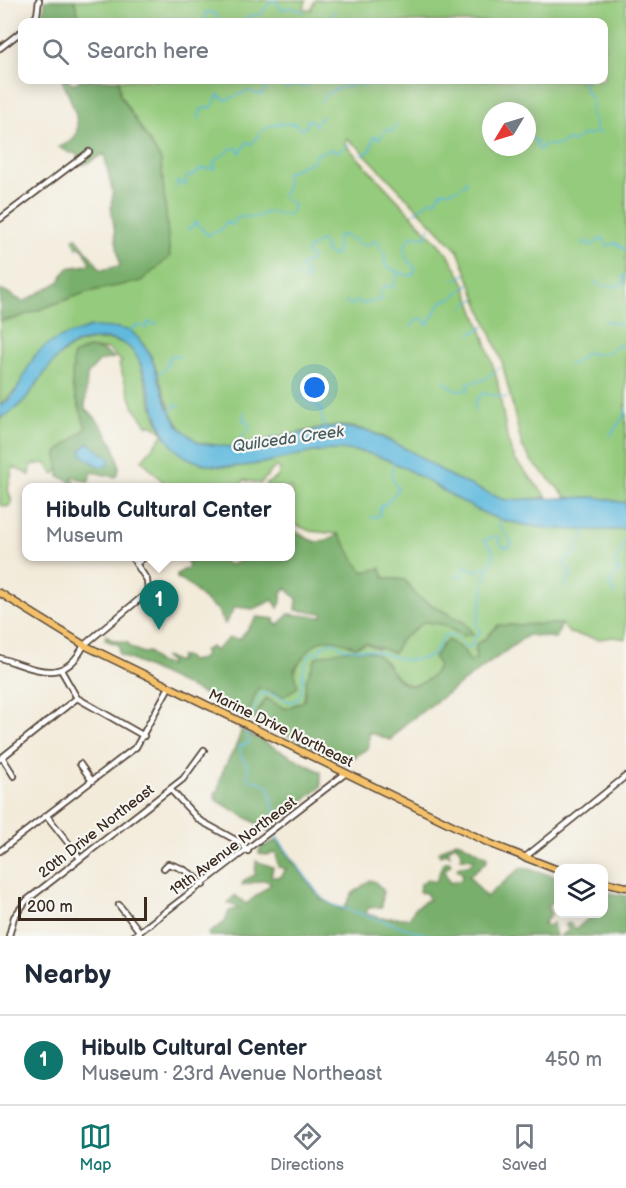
<!DOCTYPE html>
<html lang="en">
<head>
<meta charset="utf-8">
<style>
	:root { --surface:#fff; --page:#f6f6f7; --text:#1f2937; --muted:#747a83; --line:#e0e1e3; --accent:#0f766e }
	body { margin:0; font-family:"Balsamiq Sans",sans-serif; background:var(--page); color:var(--text) }
	.controls { position:absolute; right:18px; bottom:18px; display:grid; overflow:hidden; border-radius:12px; box-shadow:0 3px 15px #0003 }
	.controls button { width:54px; height:54px; display:grid; place-items:center; padding:0; border:0; border-bottom:2px solid var(--line); background:var(--surface); color:var(--text); font:30px sans-serif }
	.compass { position:absolute; left:482px; top:102px; width:54px; height:54px; border-radius:50%; background:var(--surface); box-shadow:0 3px 15px #0003; rotate:232deg }
	.scale { position:absolute; left:18px; bottom:15px; width:129px; box-sizing:border-box; padding-left:6px; border:3px solid #3b2a1e; border-top:0; font-size:16px; line-height:21px; white-space:nowrap; color:#3b2a1e; -webkit-text-stroke:4px #f6f6f2; paint-order:stroke }
	.you { position:absolute; left:315px; top:388px; width:21px; height:21px; margin:-15px; border:4px solid #fff; border-radius:50%; background:#1a73e8; box-shadow:0 0 0 9px #1a73e833 }
	.badge { display:grid; place-items:center; width:39px; height:39px; border-radius:50%; background:var(--accent); color:#fff; font-size:20px; font-weight:700 }
	.pin { position:absolute; translate:-50% -50px; filter:drop-shadow(0 2px 3px #0008) }
	.pin::after { content:''; position:absolute; top:32px; width:21px; height:18px; background:inherit; clip-path:polygon(0 0,100% 0,50% 100%) }
	.popup { position:absolute; left:22px; top:483px; width:273px; height:78px; box-sizing:border-box; display:grid; place-content:center; border-radius:12px; background:var(--surface); filter:drop-shadow(0 2px 4px #0005); font-size:20px; white-space:nowrap; color:var(--muted) }
	.popup b { font-size:22px; color:var(--text) }
	.popup::after { content:''; position:absolute; left:50%; top:100%; margin-left:-12px; border:12px solid transparent; border-top-color:var(--surface) }
	.list { margin:0; padding:0; list-style:none }
	h2 { display:flex; justify-content:space-between; align-items:center; height:78px; margin:0; padding:0 24px; font-size:26px }
	h2 small { font-size:20px; font-weight:400; color:var(--muted) }
	.list li { display:grid; grid-template-columns:39px 1fr auto; gap:18px; align-items:center; box-sizing:border-box; height:90px; padding:0 24px; border-top:2px solid var(--line) }
	.list b { display:block; font-size:22px; white-space:nowrap }
	.list p { margin:0; font-size:20px; white-space:nowrap; color:var(--muted) }
	.list em { font-size:20px; font-style:normal; color:var(--muted) }
	.icon { flex:none; width:33px; height:33px; fill:none; stroke:currentColor; stroke-width:2; stroke-linecap:round; stroke-linejoin:round }
	.map { position:relative; flex:none; width:626px; height:936px; overflow:hidden }
	.search { position:absolute; background:var(--surface); box-shadow:0 3px 15px #0003; left:18px; right:18px; top:18px; height:66px; display:flex; align-items:center; gap:15px; box-sizing:border-box; padding:0 21px; border-radius:12px; color:var(--muted); font-size:22px }
	.sheet { height:168px; background:var(--surface) }
	nav { display:flex; justify-content:space-around; align-items:center; box-sizing:border-box; height:84px; border-top:2px solid var(--line); background:var(--surface); font-size:16px; color:var(--muted) }
	nav a { display:grid; justify-items:center; gap:3px }
	nav .on { color:var(--accent) }
	.map>svg:first-child { display:block }
	.green { fill:#95cb7d; stroke:#687a4e; stroke-width:1.5; fill-rule:evenodd }
	.forest { fill:#78af6c; stroke:#5a6c45; stroke-width:1.5 }
	.water { fill:#61bade; stroke:#4e727e; stroke-width:1.5 }
	.lines { fill:none; stroke-linecap:round; stroke-linejoin:round }
	.stream { stroke:#61bade; stroke-width:1.5 }
	.minor-casing { stroke:#57473a; stroke-width:8 }
	.major-casing { stroke:#57473a; stroke-width:9 }
	.minor { stroke:#fff; stroke-width:4.5 }
	.major { stroke:#f4c16a; stroke-width:6 }
	.labels { text-anchor:middle; stroke-width:4.5; stroke-linejoin:round; paint-order:stroke }
	.street-label { font-size:15px; fill:#3b2a1e; stroke:#f6f6f2 }
	.water-label { font-size:16px; font-style:italic; fill:#485c61; stroke:#f6f6f2 }
</style>
</head>
<body>
<div class="map">
<svg width="626" height="936" viewBox="0 0 626 936">
	<rect width="100%" height="100%" fill="#f6f6f2"/>
	<filter id="ink" filterUnits="userSpaceOnUse"><feTurbulence type="fractalNoise" baseFrequency=".0167" numOctaves="2"/><feDisplacementMap in="SourceGraphic" scale="12" xChannelSelector="R" yChannelSelector="G"/><feConvolveMatrix kernelMatrix="1 2 1 2 8 2 1 2 1" color-interpolation-filters="sRGB"/></filter>
	<filter id="wash" filterUnits="userSpaceOnUse"><feTurbulence type="fractalNoise" baseFrequency=".008" numOctaves="4" result="noise"/><feDisplacementMap in="SourceGraphic" scale="24" xChannelSelector="R" yChannelSelector="G"/><feGaussianBlur stdDeviation="1.35" result="paint"/><feColorMatrix in="noise" values="0 0 0 0 0 0 0 0 0 0 0 0 0 0 0 0 0 1.4 0 .05"/><feComposite in="paint" operator="in"/></filter>
	<g filter="url(#wash)">
		<rect width="100%" height="100%" fill="#f3ebda"/>
		<path class="green" d="M74 0H306L304 9 311 10 315 0H626V503L596 497 568 498 533 463 522 446 502 362 458 251 358 147 347 139 345 144 448 254 464 282 484 337 497 379 508 442 516 461 547 497C534 498 514 503 502 499 485 493 467 485 452 477 416 458 379 424 336 426 300 427 230 460 197 442 152 416 170 342 118 328L35 355 18 388 0 405V321L14 319 87 292 141 281 138 125 120 95 119 80H604V22H81ZM491 111H527V147H491Z
			M112 340 127 344 136 353C150 385 151 438 187 457 239 484 294 446 347 450 400 453 443 497 491 516 528 530 586 532 626 529V639L613 637 599 639 569 633 562 624 498 625 475 650 476 658 470 663 464 651C457 655 443 660 438 666 436 668 436 672 434 674 413 697 397 681 385 661L306 680 304 701 285 709 266 698 253 719 248 715 258 688 284 696C291 677 308 635 333 638 340 638 348 644 355 647L366 643 377 649 400 641 424 622 442 624 463 636 465 623 417 597 405 580C387 578 360 578 350 558 345 547 347 544 338 534L310 531 292 523 291 488 266 487V484L278 477 280 469 276 466 260 484 244 480 239 487H168L142 460 164 434 151 424 148 426 134 408 119 364 122 362 108 349H91L72 385 86 428 57 453 59 469 54 474 45 463 31 465 30 475 13 467 8 489 12 502 8 507 0 505V418C36 403 42 357 80 343 89 339 102 340 112 340Z"/>
		<path class="forest" d="M45 0H74L81 22H38L45 6Z
			M62 80H69L73 84 80 80H119L120 95 161 160 170 257 141 281 87 292 14 319 0 321V291H5L23 302 59 282C72 259 67 271 91 264L82 247 77 248 73 239 76 237 101 270 120 266 111 207 113 194 104 154 83 165 75 153H70L59 147C63 145 69 143 72 140 86 128 68 94 62 80Z
			M88 348 101 350 114 358 100 361 87 375 85 409C99 416 130 465 115 477L92 472 88 482 72 476 77 487H73L67 479 59 477 57 453C66 443 78 438 86 428L72 385 73 355Z
			M291 528C308 540 320 549 338 534 351 548 349 558 364 572L381 568 384 578 405 580 417 597 465 623 473 634 463 636 442 624 424 622 400 641 394 653 366 643 355 647C318 631 317 641 294 669L298 687 284 696 258 688 248 715 119 654V645L105 640 106 635 113 640 128 643 130 647 143 653 149 652 157 662 169 665 170 661 164 658 168 657 175 661H180V657H187L189 661 202 659 205 655 203 651 211 647 215 651 229 638 240 639 257 617 275 619 274 623 279 625 288 614 322 617 323 613 296 610 297 599 286 588 281 593V602L278 608 273 600 254 609 235 607 225 624 217 609C199 601 196 585 177 578V574L189 567 186 558 189 557H222L228 565 239 562 240 557 291 556Z
			M562 624 556 638 528 635 405 724 390 740 369 732V747L345 764 253 719 266 698 285 709 304 701 306 680 316 657C333 652 355 646 372 652 393 660 395 696 423 682 431 678 436 673 439 665L434 658 443 644 449 640 464 651 470 662 476 658V644L484 640 498 625Z
			M241 730 321 772V787C302 800 289 817 270 831L216 800 215 792H219C217 769 238 752 241 730Z
			M277 840 321 899 343 910 352 894 370 880 375 882 383 890 382 907 368 908 366 914 382 918H410L415 908 429 899 426 893 419 892 420 885 427 879 436 882 443 863 449 861 451 864 444 871 450 883 461 880 463 874 457 870 458 867 471 864 474 859 460 858 462 853 456 844 448 850 450 855 445 853 440 856 438 852 456 841 460 842 487 857V861L469 876 486 897 522 867 558 877V897L548 906 551 915 543 924 549 926 553 923 556 936H209L208 934 225 922 229 911 239 908 228 903 235 895 246 904 271 884 265 880 242 885 244 880 255 875 256 861 273 867 271 877H281L286 869 278 867 276 852 266 855 259 853 260 848Z
			M604 892 626 896V936H560L569 930 565 925 569 923 576 929 589 918 590 914H604Z"/>
		<path class="water" d="M91 327 118 328 131 331 139 339 151 356 168 408 179 427 199 443 230 447 336 426 369 431 412 452 452 477 504 500 596 497 626 503V529C586 532 528 530 491 516 443 497 400 453 347 450 294 446 239 484 186 457 142 433 158 346 113 340 45 330 46 399 0 418V405C20 397 23 370 36 355 50 338 72 334 91 327Z
			M89 443 109 458V465L100 467 83 456 81 450Z"/>
		<g class="lines">
			<path class="stream" d="M203 22 206 12 214 13 222 22
				M245 22 249 16 261 14 272 0 276 1 282 10 290 7 304 12
				M319 22 320 18H328L335 11
				M279 80 286 88 292 86 293 81 296 85 307 86
				M584 80 585 90 592 99 591 115 595 121V131L601 134
				M320 102C326 93 340 85 351 87L352 82 361 85 368 82 375 86 378 80H383L386 83 387 80
				M199 119 201 109 212 107 218 95 226 100 248 91 261 95 270 84V80
				M531 138 538 142 535 145 540 150 544 145H559L568 140 573 142 582 135H590L595 131
				M362 155 370 151 374 136 379 139 385 130 392 131 397 124
				M176 188 178 181 186 185 187 176 194 175 200 169 216 168 213 163 232 148H237L240 153 247 142 251 144C256 140 256 137 260 133 269 123 283 123 296 124L299 129 307 127V120H312L315 126 322 116
				M415 212 432 199 436 201 442 191C451 192 459 189 466 184L467 179
				M187 229 192 227 196 222 207 235 221 230 226 222 232 225 238 217H256L267 212 290 215 294 205 282 197 287 187 286 173 313 161 317 154 331 149 337 152 349 144
				M583 245 586 241 590 246 603 238 607 246 615 243 626 250
				M297 274 306 281 308 278 306 272 301 268 302 264 310 262 312 259 306 251 320 241 326 246 325 251 333 256 337 252V237L341 235 355 240 360 245 372 244 376 239 380 243 379 249 385 253V265L398 272
				M451 279 457 280 465 274
				M594 282 603 286H621L624 282 623 276 626 275
				M345 302 352 305 356 301 363 304 383 299 380 292 384 286 393 287 398 272 410 276 414 273 415 268 407 259 404 248 411 236 426 237 430 227
				M463 307 475 299
				M604 320 626 326
				M410 327 418 319H424L426 324H428L441 302 452 298 469 284
				M129 330 140 325 146 329 148 322 155 325 158 322
				M470 334 484 327
				M569 365 575 363 587 352C596 357 611 353 618 345L626 348
				M158 375 166 368 170 356H180
				M444 381 455 390H468V383L483 380 500 368
				M304 386 306 392 302 395 313 405 320 407 325 430
				M475 411V402L483 393 507 398
				M168 412 173 410 175 404 180 406
				M610 436 624 416 626 409
				M232 447C234 440 246 437 250 428L248 422 243 420 245 412
				M371 518 379 516 381 506 387 503 398 489 392 477 393 461
				M456 577 463 576 465 566 476 571 486 567
				M571 590 565 586V583L572 576 564 563 578 551 576 543 583 538 584 530
				M615 594 609 585 620 570 615 569V565L626 538
				M251 717 261 693 274 695 291 702 299 698C305 679 299 671 312 652L318 654 322 646 333 642C352 655 355 646 374 651 398 657 405 665 432 656L445 635 456 637 466 648 472 647 474 638 481 631 475 626C486 605 479 579 494 558L492 549 484 540 498 536 501 545 507 548 512 543 498 523 501 517
				M246 730 249 743 240 746 241 756 248 766 247 776 252 781H260L269 787 275 814 269 823 271 829
				M276 836 320 896 333 905 431 936"/>
		</g>
	</g>
	<g filter="url(#ink)">
		<g class="lines">
			<defs>
				<path id="minor" d="M31 22 37 15 39 0
					M0 48 22 31
					M0 219 89 152
					M136 564 146 556
					M0 658C34 668 64 687 84 645L148 592 147 580 131 556
					M61 670 77 698 144 736
					M2 757 14 776
					M0 759 77 698
					M80 764 92 781
					M170 789 199 820 241 843 248 851
					M47 816 80 858
					M0 851 136 747 169 687
					M524 858 626 776
					M164 868 168 864C181 867 194 874 203 885
					M119 905 140 932
					M9 936 14 917 27 900 183 779 204 750
					M134 936 346 773"/>
				<path id="major" d="M0 593 84 645 491 844 558 870
					M604 882 626 887"/>
			</defs>
			<use href="#minor" class="minor-casing"/>
			<use href="#major" class="major-casing"/>
			<use href="#minor" class="minor"/>
			<use href="#major" class="major"/>
		</g>
	</g>
	<g class="labels">
		<g class="street-label">
			<text transform="translate(281 728) rotate(26)" y="5">Marine Drive Northeast</text>
			<text transform="translate(96 831) rotate(-38)" y="5">20th Drive Northeast</text>
			<text transform="translate(233 846) rotate(-37)" y="5">19th Avenue Northeast</text>
		</g>
		<g class="water-label">
			<text transform="translate(288 438) rotate(-8)" y="6">Quilceda Creek</text>
		</g>
	</g>
</svg>
<div class="controls">
<button><svg class="icon" aria-label="layers" viewBox="0 0 24 24"><path d="M12 4l9 5-9 5-9-5zM3 14l9 5 9-5"/></svg></button>
</div>
<svg class="compass" viewBox="-18 -18 36 36"><path d="M0-13l5 13h-10z" fill="#e53935"/><path d="M0 13l5-13h-10z" fill="#747a83"/></svg>
<div class="scale">200 m</div>
<div class="you"></div>
<div class="pin badge" style="left:159px;top:630px">1</div>
<div class="popup"><b>Hibulb Cultural Center</b>Museum</div>
<div class="search"><svg class="icon" aria-label="search" viewBox="0 0 24 24"><circle cx="10" cy="10" r="6"/><path d="M15 15l6 6"/></svg>Search here</div>
</div>
<section class="sheet">
<h2>Nearby<small></small></h2>
<ul class="list">
<li><span class="badge">1</span><div><b>Hibulb Cultural Center</b><p>Museum · 23rd Avenue Northeast</p></div><em>450 m</em></li>
</ul>
</section>
<nav>
<a class="on"><svg class="icon" aria-label="map" viewBox="0 0 24 24"><path d="M3 6l6-2 6 2 6-2v14l-6 2-6-2-6 2zM9 4v14M15 6v14"/></svg>Map</a>
<a><svg class="icon" aria-label="directions" viewBox="0 0 24 24"><path d="M12 3l9 9-9 9-9-9zM9 14v-3h6M13 9l2 2-2 2"/></svg>Directions</a>
<a><svg class="icon" aria-label="saved" viewBox="0 0 24 24"><path d="M7 4h10v16l-5-4-5 4z"/></svg>Saved</a>
</nav>
</body>
</html>
